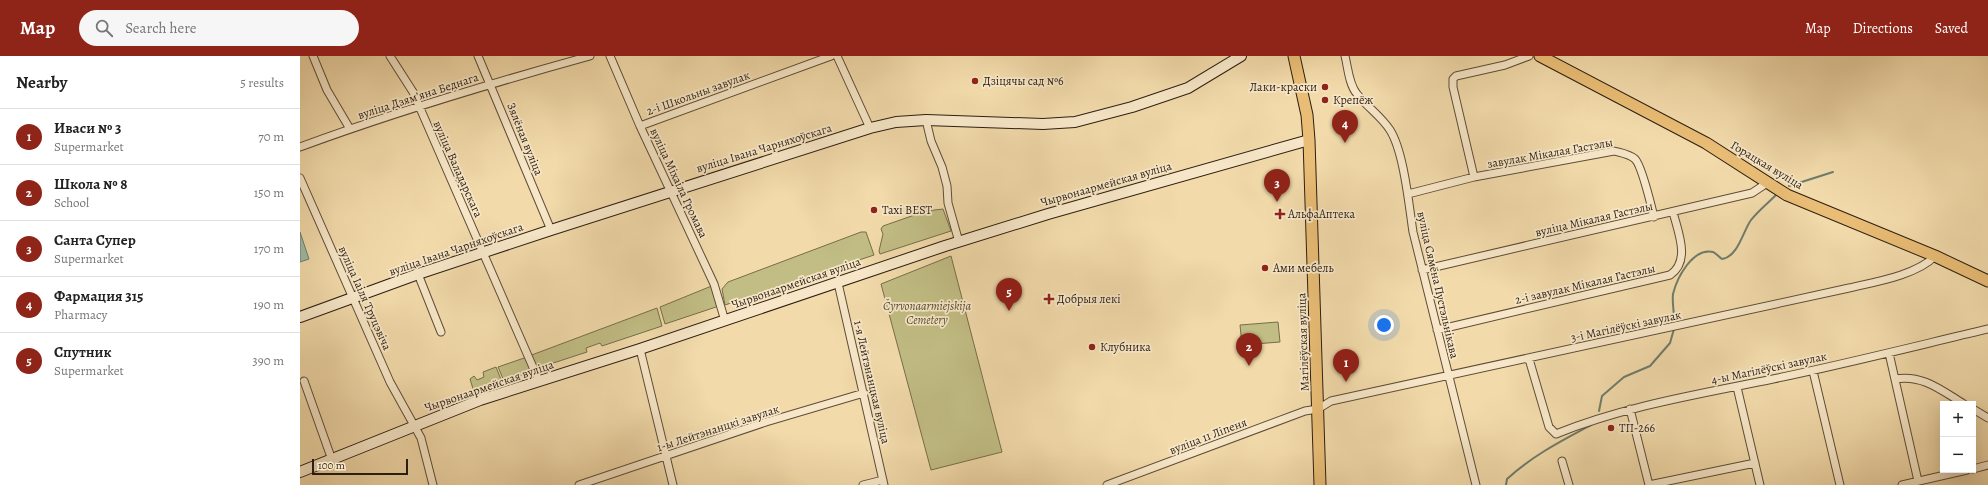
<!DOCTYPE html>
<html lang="en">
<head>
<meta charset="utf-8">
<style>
	:root { --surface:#fff; --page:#f6f6f6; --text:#222; --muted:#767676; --line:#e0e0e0; --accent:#8f2418 }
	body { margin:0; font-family:Alegreya,serif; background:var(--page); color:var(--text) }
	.controls { position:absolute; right:12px; bottom:12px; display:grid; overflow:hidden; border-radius:0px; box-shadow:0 4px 16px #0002 }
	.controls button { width:36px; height:36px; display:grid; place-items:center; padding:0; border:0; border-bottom:1px solid var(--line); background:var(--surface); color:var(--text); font:20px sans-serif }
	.scale { position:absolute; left:12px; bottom:10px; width:96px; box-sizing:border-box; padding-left:4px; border:2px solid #2c1e12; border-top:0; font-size:11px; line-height:14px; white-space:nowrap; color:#2c1e12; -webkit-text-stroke:3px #f7e7c8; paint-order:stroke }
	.you { position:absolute; left:1084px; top:269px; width:14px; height:14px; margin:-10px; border:3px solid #fff; border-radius:50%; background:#1a73e8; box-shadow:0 0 0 6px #1a73e833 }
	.badge { display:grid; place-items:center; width:26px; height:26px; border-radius:50%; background:var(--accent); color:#fff; font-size:13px; font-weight:700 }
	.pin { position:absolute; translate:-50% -33px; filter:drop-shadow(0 1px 2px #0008) }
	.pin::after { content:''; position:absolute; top:21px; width:14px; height:12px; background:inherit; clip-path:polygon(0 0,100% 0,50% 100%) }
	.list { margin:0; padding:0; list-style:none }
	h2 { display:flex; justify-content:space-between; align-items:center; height:52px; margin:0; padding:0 16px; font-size:17px }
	h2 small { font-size:13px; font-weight:400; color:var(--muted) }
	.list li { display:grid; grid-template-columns:26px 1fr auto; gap:12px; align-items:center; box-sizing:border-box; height:56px; padding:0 16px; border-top:1px solid var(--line) }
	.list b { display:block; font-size:15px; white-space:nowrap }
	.list p { margin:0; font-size:13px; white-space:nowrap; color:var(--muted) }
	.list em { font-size:13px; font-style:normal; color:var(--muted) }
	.icon { flex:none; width:22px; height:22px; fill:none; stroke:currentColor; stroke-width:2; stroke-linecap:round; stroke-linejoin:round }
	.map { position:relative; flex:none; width:1688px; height:429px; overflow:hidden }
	header { display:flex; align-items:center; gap:24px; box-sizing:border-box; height:56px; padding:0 20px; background:var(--accent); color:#fff }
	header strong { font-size:19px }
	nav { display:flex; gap:22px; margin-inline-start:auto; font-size:14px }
	.search { width:280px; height:36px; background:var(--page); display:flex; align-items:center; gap:10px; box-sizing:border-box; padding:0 14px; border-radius:22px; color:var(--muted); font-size:15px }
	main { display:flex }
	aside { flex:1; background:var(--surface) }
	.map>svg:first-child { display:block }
	.green { fill:#c1bd84; stroke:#766e4b }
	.water { fill:#9cbba6; stroke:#6f7c6b }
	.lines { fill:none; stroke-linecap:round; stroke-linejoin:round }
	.stream { stroke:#6f7c6b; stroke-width:2 }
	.street-casing { stroke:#5e4d38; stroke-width:9 }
	.secondary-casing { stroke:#2c1e12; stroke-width:12 }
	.primary-casing { stroke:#2c1e12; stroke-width:13 }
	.street { stroke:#f7e7c8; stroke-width:7 }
	.secondary { stroke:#f7e7c8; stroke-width:10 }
	.primary { stroke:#e9bd75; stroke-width:11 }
	.poi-dot { fill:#8f2418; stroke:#f7e7c8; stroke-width:1.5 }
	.labels { text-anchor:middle; stroke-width:3.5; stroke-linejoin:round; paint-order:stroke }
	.poi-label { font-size:12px; fill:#2c1e12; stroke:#f7e7c8; text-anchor:start }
	.street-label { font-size:12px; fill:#2c1e12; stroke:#f7e7c8 }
	.park-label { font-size:12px; font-style:italic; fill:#594e34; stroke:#f7e7c8 }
</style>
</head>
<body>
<header>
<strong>Map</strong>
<div class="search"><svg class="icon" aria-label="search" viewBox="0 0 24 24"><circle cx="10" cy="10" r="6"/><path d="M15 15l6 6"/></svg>Search here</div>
<nav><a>Map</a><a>Directions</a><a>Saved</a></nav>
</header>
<main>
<aside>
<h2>Nearby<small>5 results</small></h2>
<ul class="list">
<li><span class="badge">1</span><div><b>Иваси № 3</b><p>Supermarket</p></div><em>70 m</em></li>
<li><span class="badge">2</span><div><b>Школа № 8</b><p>School</p></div><em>150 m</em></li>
<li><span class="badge">3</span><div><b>Санта Супер</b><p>Supermarket</p></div><em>170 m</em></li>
<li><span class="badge">4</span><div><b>Фармация 315</b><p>Pharmacy</p></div><em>190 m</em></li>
<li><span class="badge">5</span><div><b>Спутник</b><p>Supermarket</p></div><em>390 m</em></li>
</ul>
</aside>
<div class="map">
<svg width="1688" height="429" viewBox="0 0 1688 429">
	<rect width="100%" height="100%" fill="#f2daaa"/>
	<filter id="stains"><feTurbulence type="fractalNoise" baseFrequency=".005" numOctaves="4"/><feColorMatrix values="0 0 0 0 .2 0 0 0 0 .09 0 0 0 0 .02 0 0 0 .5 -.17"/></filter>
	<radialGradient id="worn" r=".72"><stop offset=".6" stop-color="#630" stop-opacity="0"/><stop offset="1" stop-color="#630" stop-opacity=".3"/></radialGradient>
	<path class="green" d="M643 153 651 175 580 198 579 195 583 178 581 173 583 170 626 155Z
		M561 176H566L574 199 425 249 422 233 428 226Z
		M651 200 702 396 631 414 581 228Z
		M414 229 418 249 416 251 365 268 360 251Z
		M357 252 362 270 302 290 300 287 286 292 287 296 235 313 229 300Z
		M978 266 980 286 942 289 940 269Z
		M227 301 233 315 204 325 198 311Z
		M196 311 202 326 174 336 170 323 174 320 177 324 184 321 183 316Z"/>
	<path class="water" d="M0 176 9 203 0 206Z"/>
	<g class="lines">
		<path class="stream" d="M1489 130 1533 116
			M1374 263C1374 255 1372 246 1373 238 1377 222 1392 192 1413 196 1416 197 1419 201 1422 203 1438 201 1443 175 1451 164 1458 155 1468 147 1476 139
			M1299 355 1302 340 1324 321 1350 310 1370 287 1374 273
			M1206 429 1207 423C1232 400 1261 385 1291 369"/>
		<defs>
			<path id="street" d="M13 0 27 34 50 73
				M90 0 113 36 239 325
				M178 0 251 174
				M310 0 340 70 414 228 425 265
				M537 0 570 72
				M1045 0C1048 12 1049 29 1057 38 1067 51 1081 60 1090 74 1104 96 1109 150 1113 176L1176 429
				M626 64 631 85 642 111 647 130 648 147 659 186
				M340 70 531 0
				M0 91C95 56 192 27 290 0
				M1174 121 1153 31V23L1156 20 1205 9 1229 0
				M0 122 90 326 121 382 133 429
				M1108 138 1174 121 1314 95C1321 97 1329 98 1335 103 1342 110 1351 149 1354 161
				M1122 214 1452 137 1467 127
				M118 218 141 276
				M538 227 584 429
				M1137 274 1370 219C1391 205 1378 176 1373 156
				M340 293 373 429
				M1589 297 1618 425
				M1229 303 1249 371 1256 378C1325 350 1400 338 1473 323 1545 308 1616 290 1688 273
				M1513 315 1540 429
				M1595 323C1623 318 1642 335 1664 348
				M4 325 32 404
				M1437 331 1460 429
				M1330 353 1349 429
				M1673 353 1688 362
				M1262 405 1269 429
				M1673 413 1688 409
				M279 429 466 366 564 337
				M563 429 583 424
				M807 429 1005 355 1018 353 1031 345 1549 232C1575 226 1617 219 1635 200
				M1349 429 1455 407
				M1602 429 1667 414"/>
			<path id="secondary" d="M0 261 118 218 251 174 570 72 596 66 626 64 743 68 775 66 832 51 888 32 941 0
				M0 416 180 344 340 293 645 190 748 158 1009 84"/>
			<path id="primary" d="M994 0 1007 59 1009 84 1020 429
				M1240 0 1406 87 1487 139 1635 200 1688 225"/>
		</defs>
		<use href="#street" class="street-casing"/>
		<use href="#secondary" class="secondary-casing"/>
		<use href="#primary" class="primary-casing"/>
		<use href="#street" class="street"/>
		<use href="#secondary" class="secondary"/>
		<use href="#primary" class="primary"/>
	</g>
	<g class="poi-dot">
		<circle cx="675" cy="25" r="4"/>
		<circle cx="1025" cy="31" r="4"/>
		<circle cx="1025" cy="44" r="4"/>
		<circle cx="574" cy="154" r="4"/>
		<path d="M978 152h4v4h4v4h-4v4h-4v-4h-4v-4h4z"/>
		<circle cx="965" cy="212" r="4"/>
		<path d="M747 237h4v4h4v4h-4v4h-4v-4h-4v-4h4z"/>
		<circle cx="792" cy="291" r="4"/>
		<circle cx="1311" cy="372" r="4"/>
	</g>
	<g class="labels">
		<g class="poi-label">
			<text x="683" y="29">Дзіцячы сад №6</text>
			<text x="1017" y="35" text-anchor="end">Лаки-краски</text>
			<text x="1033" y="48">Крепёж</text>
			<text x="582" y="158">Taxi BEST</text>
			<text x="988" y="162">АльфаАптека</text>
			<text x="973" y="216">Ами мебель</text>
			<text x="757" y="247">Добрыя лекі</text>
			<text x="800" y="295">Клубника</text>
			<text x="1319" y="376">ТП-266</text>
		</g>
		<g class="street-label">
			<text transform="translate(398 37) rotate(-20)" y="4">2-і Школьны завулак</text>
			<text transform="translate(118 40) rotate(-18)" y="4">вуліца Дзямʼяна Беднага</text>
			<text transform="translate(225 83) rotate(68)" y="4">Зялёная вуліца</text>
			<text transform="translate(464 92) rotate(-17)" y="4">вуліца Івана Чарняхоўскага</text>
			<text transform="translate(1250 97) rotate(-10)" y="4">завулак Мікалая Гастэлы</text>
			<text transform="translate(1467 109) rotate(31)" y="4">Горацкая вуліца</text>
			<text transform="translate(158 113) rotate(66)" y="4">вуліца Валадарскага</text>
			<text transform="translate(379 127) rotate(65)" y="4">вуліца Міхаіла Громава</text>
			<text transform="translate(806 128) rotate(-16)" y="4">Чырвонаармейская вуліца</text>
			<text transform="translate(1294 163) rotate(-13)" y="4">вуліца Мікалая Гастэлы</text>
			<text transform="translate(156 193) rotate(-19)" y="4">вуліца Івана Чарняхоўскага</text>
			<text transform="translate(496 227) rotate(-19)" y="4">Чырвонаармейская вуліца</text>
			<text transform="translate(1285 228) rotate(-13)" y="4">2-і завулак Мікалая Гастэлы</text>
			<text transform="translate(1138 229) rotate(77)" y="4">вуліца Сямёна Пустэльнікава</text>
			<text transform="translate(65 242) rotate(66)" y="4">вуліца Іаіля Труцэвіча</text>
			<text transform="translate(1326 270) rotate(-12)" y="4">3-і Магілёўскі завулак</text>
			<text transform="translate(1003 286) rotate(-92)" y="4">Магілёўская вуліца</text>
			<text transform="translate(1469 312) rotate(-12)" y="4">4-ы Магілёўскі завулак</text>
			<text transform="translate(572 326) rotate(77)" y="4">1-я Лейтэнанцкая вуліца</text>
			<text transform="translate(189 330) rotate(-19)" y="4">Чырвонаармейская вуліца</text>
			<text transform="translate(418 372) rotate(-18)" y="4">1-ы Лейтэнанцкі завулак</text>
			<text transform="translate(908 380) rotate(-21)" y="4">вуліца 11 Ліпеня</text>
		</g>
		<g class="park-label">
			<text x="627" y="254">Čyrvonaarmiejskija<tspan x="627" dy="14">Cemetery</tspan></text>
		</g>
	</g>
	<rect width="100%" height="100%" filter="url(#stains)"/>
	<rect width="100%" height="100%" fill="url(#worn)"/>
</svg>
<div class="controls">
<button>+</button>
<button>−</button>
</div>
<div class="scale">100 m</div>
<div class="you"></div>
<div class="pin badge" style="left:1046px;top:326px">1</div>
<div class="pin badge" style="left:949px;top:310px">2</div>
<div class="pin badge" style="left:977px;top:146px">3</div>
<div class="pin badge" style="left:1045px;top:87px">4</div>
<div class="pin badge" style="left:709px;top:255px">5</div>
</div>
</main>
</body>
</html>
